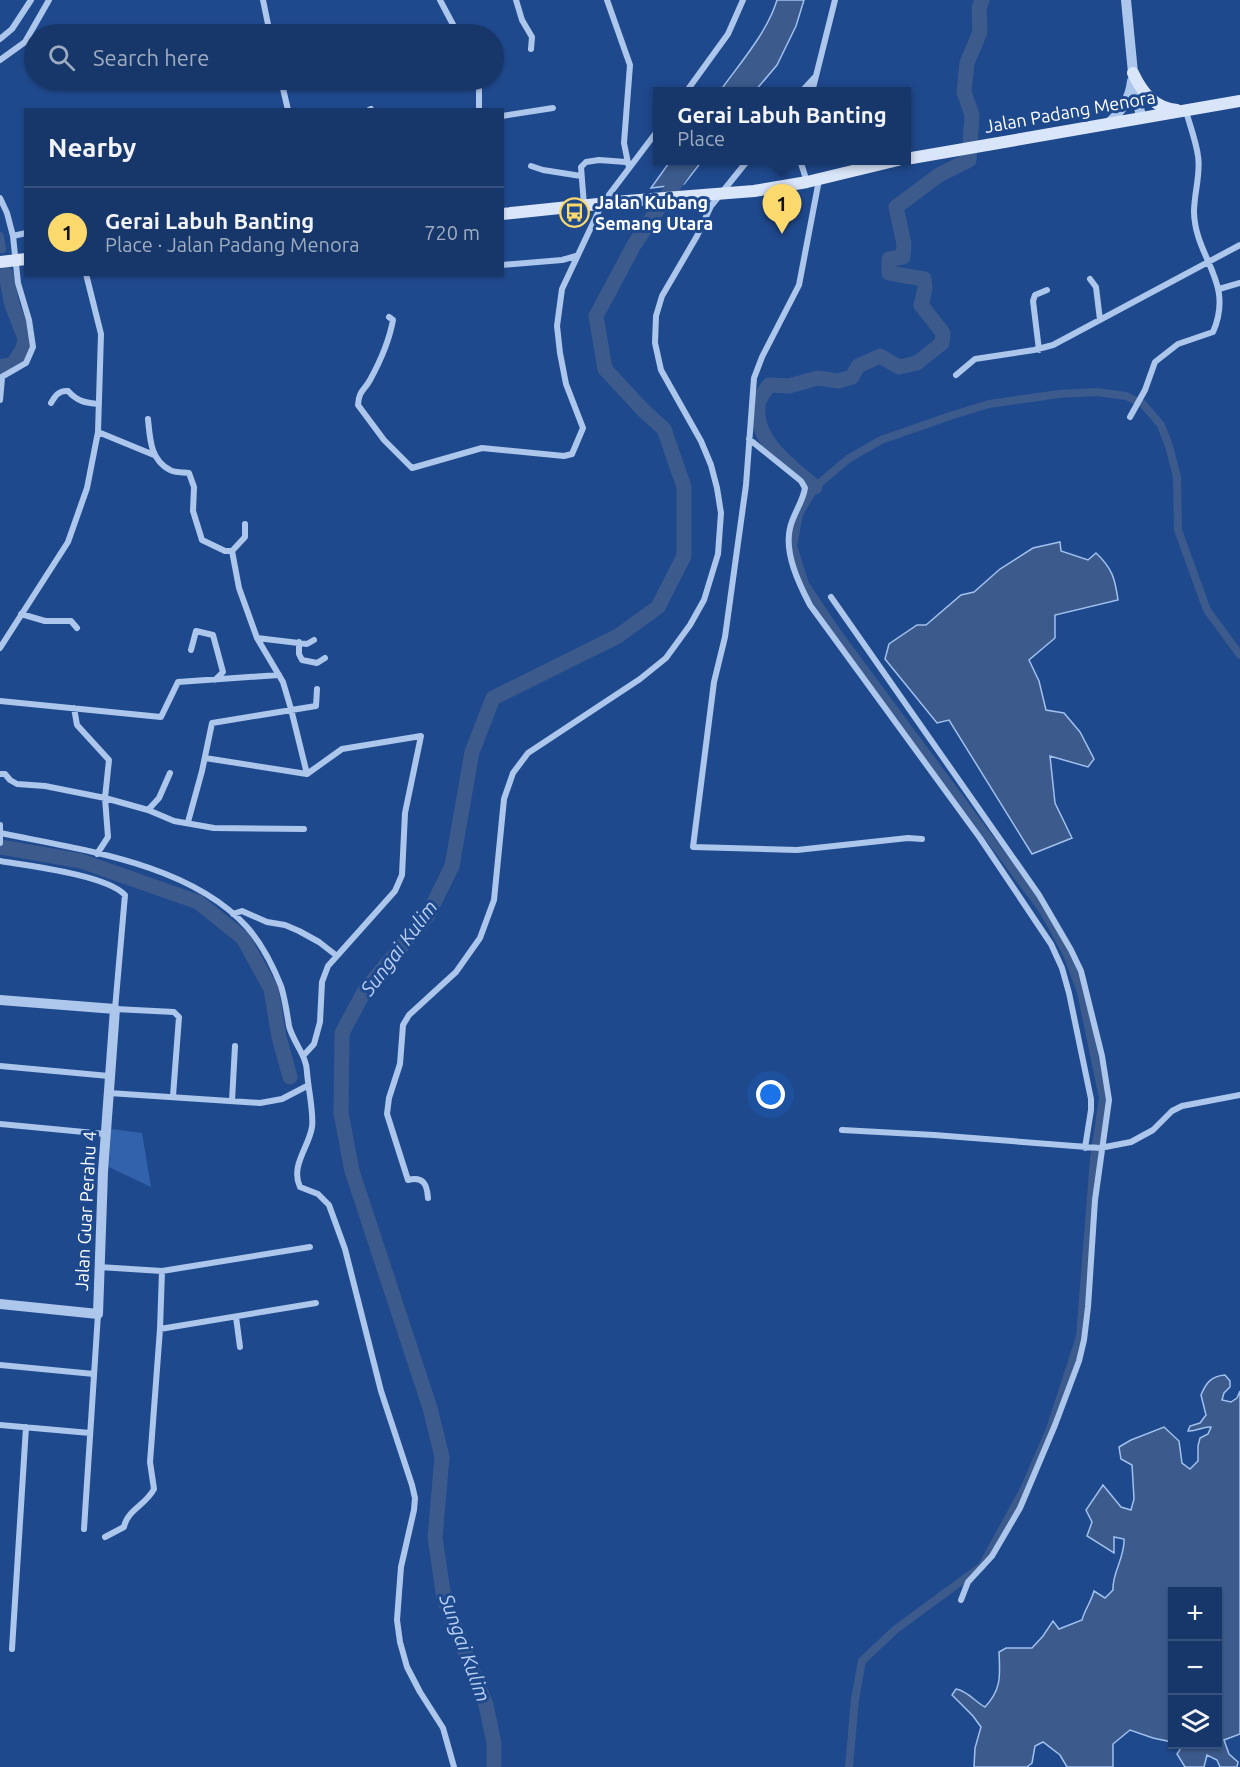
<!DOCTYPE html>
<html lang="en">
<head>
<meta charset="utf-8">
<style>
	:root { --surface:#17376a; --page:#203f70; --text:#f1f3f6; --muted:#9eacc1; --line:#36517e; --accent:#fbd96c }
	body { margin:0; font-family:Ubuntu,sans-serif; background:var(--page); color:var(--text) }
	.controls { position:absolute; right:18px; bottom:18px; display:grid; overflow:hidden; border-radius:0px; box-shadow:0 2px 4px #0004 }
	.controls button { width:54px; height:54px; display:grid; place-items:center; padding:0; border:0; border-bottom:2px solid var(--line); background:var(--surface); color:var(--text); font:30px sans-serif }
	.you { position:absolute; left:771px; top:1095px; width:21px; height:21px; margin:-15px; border:4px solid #fff; border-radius:50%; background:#1a73e8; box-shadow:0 0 0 9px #1a73e833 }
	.badge { display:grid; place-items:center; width:39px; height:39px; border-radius:50%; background:var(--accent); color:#111; font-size:20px; font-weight:700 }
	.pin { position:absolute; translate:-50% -50px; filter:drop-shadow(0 2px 3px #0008) }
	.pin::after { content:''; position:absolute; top:32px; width:21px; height:18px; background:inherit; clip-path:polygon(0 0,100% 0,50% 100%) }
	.popup { position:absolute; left:653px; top:87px; width:258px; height:78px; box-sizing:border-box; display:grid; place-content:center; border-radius:0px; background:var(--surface); filter:drop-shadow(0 2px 4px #0005); font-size:20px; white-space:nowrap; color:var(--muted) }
	.popup b { font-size:22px; color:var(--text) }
	.popup::after { content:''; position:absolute; left:50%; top:100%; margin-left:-12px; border:12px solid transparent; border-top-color:var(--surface) }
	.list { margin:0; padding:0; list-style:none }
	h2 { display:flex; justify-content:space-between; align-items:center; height:78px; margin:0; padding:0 24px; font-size:26px }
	h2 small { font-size:20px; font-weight:400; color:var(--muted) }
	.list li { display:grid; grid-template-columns:39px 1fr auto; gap:18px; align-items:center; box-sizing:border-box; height:90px; padding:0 24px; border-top:2px solid var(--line) }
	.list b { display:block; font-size:22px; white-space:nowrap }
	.list p { margin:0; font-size:20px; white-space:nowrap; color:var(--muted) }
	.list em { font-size:20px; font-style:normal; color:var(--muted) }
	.icon { flex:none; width:33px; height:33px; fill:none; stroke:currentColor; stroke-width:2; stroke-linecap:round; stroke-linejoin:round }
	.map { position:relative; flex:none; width:1240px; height:1767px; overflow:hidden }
	.search { position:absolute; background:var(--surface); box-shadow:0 2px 4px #0004; left:24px; top:24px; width:480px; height:66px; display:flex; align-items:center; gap:15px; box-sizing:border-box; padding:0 21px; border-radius:33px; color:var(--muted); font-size:22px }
	.panel { position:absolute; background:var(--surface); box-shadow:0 2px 4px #0004; left:24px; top:108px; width:480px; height:168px; border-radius:0px }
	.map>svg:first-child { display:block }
	.green { fill:#3262ab }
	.water { fill:#3c5b8c; stroke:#a0c0ee; stroke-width:1.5 }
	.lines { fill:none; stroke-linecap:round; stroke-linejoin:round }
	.canal { stroke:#3c5b8c; stroke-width:8 }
	.river { stroke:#3c5b8c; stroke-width:15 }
	.minor { stroke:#adc6ec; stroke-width:6 }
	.tertiary { stroke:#adc6ec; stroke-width:10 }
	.secondary { stroke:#d9e5f9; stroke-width:12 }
	.labels { text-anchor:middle; stroke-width:6; stroke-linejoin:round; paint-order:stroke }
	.street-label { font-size:18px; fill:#fff; stroke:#1f498d }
	.poi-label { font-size:18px; font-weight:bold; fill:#fff; stroke:#1f498d; text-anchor:start }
	.water-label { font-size:20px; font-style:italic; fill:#b9d0f3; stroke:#1f498d }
</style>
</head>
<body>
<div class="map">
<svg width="1240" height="1767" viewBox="0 0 1240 1767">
	<rect width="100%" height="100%" fill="#1f498d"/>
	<path class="green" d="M111 1129 142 1133 151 1187 109 1167Z"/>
	<path class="water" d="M777 0H804L796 26 777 65 755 91H720C740 63 767 33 777 0Z
		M671 160 702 161 684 184 651 188Z
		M1060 542 1061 551 1088 560 1096 553C1112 568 1115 578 1118 600L1055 615V638L1029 660 1039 681 1046 710 1064 713 1080 732 1094 759 1088 767 1050 756 1055 803 1072 838 1032 854 949 720 937 723 885 659 889 644 917 625H926L961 595 974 592 1000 569 1033 548Z
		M1225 1375 1230 1381V1387L1224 1393 1222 1400 1231 1402 1237 1398 1240 1391V1734L1224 1740 1229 1754 1238 1762 1237 1767H1220L1217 1760 1207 1755 1204 1767H1185L1177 1754 1183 1745 1218 1744V1592H1172V1742L1153 1738 1130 1730 1113 1744V1767H1067L1060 1755 1043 1742 1035 1746 1032 1763 1027 1767H974L975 1748 981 1727 973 1716 952 1695 956 1689C968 1691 975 1702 985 1707 1002 1689 1000 1675 999 1652L1006 1648H1032L1043 1636 1053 1621 1059 1629 1082 1620C1085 1609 1091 1602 1094 1591L1105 1598 1113 1590C1112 1572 1125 1558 1124 1539L1114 1537V1553L1087 1536 1092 1522 1086 1510 1103 1485 1121 1507 1131 1510 1134 1499 1132 1465 1121 1459 1119 1447 1131 1440 1164 1427 1179 1441 1182 1463 1190 1469 1198 1461V1446L1200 1438 1208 1434 1211 1427C1203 1426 1196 1432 1188 1431L1190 1426 1200 1423 1206 1415 1201 1395C1206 1383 1211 1376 1225 1375Z"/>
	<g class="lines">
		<path class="canal" d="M0 236 2 249
			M849 1767 855 1699 862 1661 896 1629 982 1566 1024 1489 1050 1429 1080 1337 1094 1159 1103 1098 1081 992 1067 954 1044 912 837 632 805 584 793 546 799 514 815 487 848 459 881 440 953 415 989 404 1059 394 1097 392 1126 396 1143 404 1161 425 1169 446 1177 477 1178 530 1207 610 1240 655"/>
		<path class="river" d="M0 367 13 364 23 349 25 338 12 305 6 274
			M815 487C791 466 754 441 758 406 758 399 765 391 769 385L789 386 818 378 838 381 852 377 858 366 880 356 899 367 917 363 942 343 943 333 921 305 925 288 924 279 889 273V259L903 257 904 244 896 207 939 175 969 160 972 115 964 92 967 63 980 32 979 8 982 0
			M0 847 81 861 198 902 243 938 271 989 279 1037 290 1077
			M494 1767V1743L486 1705 444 1599 435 1537 442 1457 430 1408 352 1171 341 1113 342 1033 365 990 428 915 452 866 472 752 493 698 618 636 658 607 684 556V487L664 429 644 411 605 369 596 316 634 245 691 160"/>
		<path class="minor" d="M263 0 270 34
			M440 0 458 34
			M516 0 522 20 532 37 531 49
			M607 0 630 65 624 143 629 168
			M0 39 12 29 31 0
			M0 60 25 42 49 0
			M281 80 288 110
			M686 92 728 34 743 0
			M801 92 815 77
			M812 92 835 0
			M369 110 371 109
			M479 110V80
			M502 116 553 108
			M800 160 807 182
			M531 166 543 170 581 176
			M819 180 799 285 762 357 754 378 746 485 725 637 714 682 693 847 797 850 908 838 922 839
			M0 198 7 213 13 236 18 283 29 320 33 347 26 363 0 378
			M584 205 581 167 586 162 599 160 626 162
			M13 236 26 233
			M502 265 562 260 576 256
			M1090 279 1096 287 1100 320
			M1219 289 1240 283
			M389 317 393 320C389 342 381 360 370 380 364 391 359 390 358 405L384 440 412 468 482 448 564 456 572 454 583 428 566 384 560 353 557 326 562 289 602 204 658 130
			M1039 350 1033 301 1035 295 1047 290
			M956 375 975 359 1034 350 1053 345 1240 245
			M0 400 2 378
			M51 403C55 396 59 390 68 391 77 401 85 403 99 404
			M1130 417 1145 390 1155 362 1178 344 1213 332C1235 282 1195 258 1194 212 1194 193 1201 174 1198 156 1196 141 1190 126 1186 111
			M148 419C150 438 150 460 170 470 175 473 184 472 189 473L194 487 193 511 202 540 225 551H232
			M98 432 154 455
			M749 439 801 481 805 488C803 502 793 514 790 528 784 553 799 584 810 605L980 838 1051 944 1062 968 1069 993 1091 1099V1110L1085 1148
			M245 524V537L232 551 239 588 257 638 283 682 291 709 307 774
			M831 597 1039 895 1071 950 1081 971 1102 1056 1109 1100 1095 1200 1088 1307 1084 1340 1079 1361 1055 1425 1020 1508 992 1556 968 1582 961 1600
			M21 614 45 621H71L77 628
			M257 638 307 644 314 640
			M299 642V654L302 660 317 663 325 658
			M0 648 68 542 87 488 98 432 101 334 86 274
			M191 650 196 631 213 635 223 672 215 680
			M0 701 161 717 178 682 279 675
			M74 708 77 725 109 760 105 798 108 837 97 854
			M205 758 307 774 342 749 421 736 405 813 402 875 395 891 328 966 322 982 320 1022 314 1044 303 1056
			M0 774H5L10 780 17 784 45 786 105 798 148 810 174 821 214 828 304 829
			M148 810 159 798 170 773
			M188 822 202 771 212 723 316 706 317 689
			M0 825V843
			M0 833C81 850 189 863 247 927 262 944 273 966 281 986 285 999 287 1013 289 1026 293 1042 307 1056 307 1072 308 1088 314 1113 312 1127 309 1147 290 1166 300 1187L318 1194 329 1205 345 1249 381 1391 412 1485 415 1498 414 1510 401 1567 399 1593 397 1620 400 1642 407 1667 420 1692 443 1728 454 1767
			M0 861C30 866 106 875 125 895L115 1009 174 1012 179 1017 173 1096
			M233 914 242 911 267 922 285 925 299 931 319 942 337 956
			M0 1066 109 1076
			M109 1093 260 1103 282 1099 307 1086
			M232 1101 235 1046
			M0 1124 105 1134
			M842 1130 934 1135 1100 1148 1131 1142 1153 1130 1172 1111 1182 1106 1240 1095
			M428 1198C427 1185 424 1176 408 1180L387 1114 389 1098 400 1064 403 1025 409 1015 456 972 480 938 494 900 504 799 513 773 528 753 640 679 666 658 690 625 704 600 718 554 721 513 717 488 711 465 701 441 661 370 655 343 656 316 662 296 697 236 711 206 748 160
			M99 1267 162 1271 310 1247
			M236 1317 240 1347
			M160 1329 316 1303
			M0 1365 94 1374
			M0 1425 90 1433
			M84 1529 98 1314
			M105 1537 124 1527C127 1510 146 1505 154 1489L150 1462 160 1329 162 1271
			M12 1649 26 1427"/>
		<path class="tertiary" d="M1126 0 1133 73 1141 118
			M1108 124C1121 111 1130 100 1132 81
			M0 1000 115 1009 103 1172 98 1314 0 1304"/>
		<path class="secondary" d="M1133 73C1142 92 1154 108 1177 110
			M906 159 1240 101
			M502 214 627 201 754 191 807 182 898 160
			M0 262 26 259"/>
	</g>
	<defs>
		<symbol id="bus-ring" viewBox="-11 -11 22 22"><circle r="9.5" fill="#1f498d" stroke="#fbd96c" stroke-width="1.5"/><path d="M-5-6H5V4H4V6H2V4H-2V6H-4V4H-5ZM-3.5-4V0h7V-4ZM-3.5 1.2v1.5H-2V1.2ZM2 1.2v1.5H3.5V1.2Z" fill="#fbd96c"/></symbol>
	</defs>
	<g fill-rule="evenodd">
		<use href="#bus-ring" x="558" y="196" width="33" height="33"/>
	</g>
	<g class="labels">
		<g class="street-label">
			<text transform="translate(1070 112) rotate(-10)" y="6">Jalan Padang Menora</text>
			<text transform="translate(86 1211) rotate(-87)" y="6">Jalan Guar Perahu 4</text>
		</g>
		<g class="poi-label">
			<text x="595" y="209">Jalan Kubang<tspan x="595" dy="21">Semang Utara</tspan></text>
		</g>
		<g class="water-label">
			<text transform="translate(399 948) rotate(-53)" y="7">Sungai Kulim</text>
			<text transform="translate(465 1648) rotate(70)" y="7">Sungai Kulim</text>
		</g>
	</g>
</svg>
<div class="controls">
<button>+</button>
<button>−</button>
<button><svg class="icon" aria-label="layers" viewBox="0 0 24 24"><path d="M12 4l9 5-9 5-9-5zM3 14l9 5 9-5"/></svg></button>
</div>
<div class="you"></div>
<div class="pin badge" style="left:782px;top:234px">1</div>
<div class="popup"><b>Gerai Labuh Banting</b>Place</div>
<div class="search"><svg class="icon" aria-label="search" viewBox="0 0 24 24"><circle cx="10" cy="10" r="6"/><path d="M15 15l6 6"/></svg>Search here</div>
<section class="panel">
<h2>Nearby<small></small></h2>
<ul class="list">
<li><span class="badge">1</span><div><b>Gerai Labuh Banting</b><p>Place · Jalan Padang Menora</p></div><em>720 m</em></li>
</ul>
</section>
</div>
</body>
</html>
